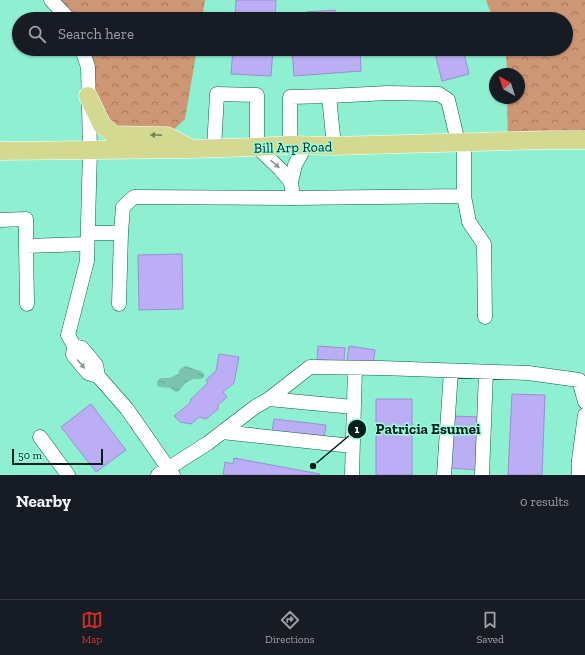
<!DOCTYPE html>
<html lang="en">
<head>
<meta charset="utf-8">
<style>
	:root { --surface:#171b24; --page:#242831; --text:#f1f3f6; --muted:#9ea1a6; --line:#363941; --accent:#d93025 }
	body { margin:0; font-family:"Zilla Slab",serif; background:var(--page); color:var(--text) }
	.compass { position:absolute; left:489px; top:68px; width:36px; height:36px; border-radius:50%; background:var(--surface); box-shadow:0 1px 3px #0004; rotate:321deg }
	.scale { position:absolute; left:12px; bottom:10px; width:91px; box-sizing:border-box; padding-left:4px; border:2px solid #001f17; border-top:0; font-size:11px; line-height:14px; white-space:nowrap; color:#001f17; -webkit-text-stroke:3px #9cfcdf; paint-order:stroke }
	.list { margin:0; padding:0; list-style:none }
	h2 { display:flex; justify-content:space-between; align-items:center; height:52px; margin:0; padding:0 16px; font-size:17px }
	h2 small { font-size:13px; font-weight:400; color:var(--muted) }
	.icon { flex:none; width:22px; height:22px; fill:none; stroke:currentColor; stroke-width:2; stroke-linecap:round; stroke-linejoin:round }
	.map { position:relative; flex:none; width:585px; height:475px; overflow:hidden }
	.search { position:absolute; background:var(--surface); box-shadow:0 1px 3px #0004; left:12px; right:12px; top:12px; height:44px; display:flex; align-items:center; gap:10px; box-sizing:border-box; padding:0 14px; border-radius:22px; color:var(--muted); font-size:15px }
	.sheet { height:124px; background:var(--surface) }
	nav { display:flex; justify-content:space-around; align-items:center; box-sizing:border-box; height:56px; border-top:1px solid var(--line); background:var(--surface); font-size:11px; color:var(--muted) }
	nav a { display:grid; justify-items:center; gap:2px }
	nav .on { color:var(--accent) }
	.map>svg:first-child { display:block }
	.forest { fill:url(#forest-crowns) }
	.water { fill:url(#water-ripples) }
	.building { fill:#bbaef5; stroke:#9b8ed3 }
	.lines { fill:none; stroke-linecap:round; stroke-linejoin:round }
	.minor-casing { stroke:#085f4c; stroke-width:15 }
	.major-casing { stroke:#fff; stroke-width:19 }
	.minor { stroke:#fff; stroke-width:14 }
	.major { stroke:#d4d991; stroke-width:18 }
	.oneway { fill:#75855a }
	.oneway2 { fill:#8c9a97 }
	.labels { text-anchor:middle; stroke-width:3; stroke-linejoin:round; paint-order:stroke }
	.street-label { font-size:14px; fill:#001f17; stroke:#9cfcdf }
	.leader { fill:none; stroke:#001f17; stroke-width:1.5 }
	.callout-dot { fill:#001f17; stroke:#9cfcdf; stroke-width:1.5 }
	.mark-label { font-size:12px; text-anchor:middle; font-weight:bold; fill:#fff }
	.callout-label { font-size:15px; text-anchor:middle; font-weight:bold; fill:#001f17; stroke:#9cfcdf; stroke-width:3; stroke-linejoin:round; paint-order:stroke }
</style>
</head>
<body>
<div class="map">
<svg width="585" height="475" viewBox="0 0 585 475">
	<defs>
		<pattern id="forest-crowns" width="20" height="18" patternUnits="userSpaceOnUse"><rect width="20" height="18" fill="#cd9674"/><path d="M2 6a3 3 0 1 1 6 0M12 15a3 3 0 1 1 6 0" fill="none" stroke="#a47a5e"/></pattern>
		<pattern id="water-ripples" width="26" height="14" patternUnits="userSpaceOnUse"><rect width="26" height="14" fill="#7ac4ad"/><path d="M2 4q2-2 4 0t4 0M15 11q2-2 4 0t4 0" fill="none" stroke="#68a894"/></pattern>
	</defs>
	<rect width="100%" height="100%" fill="#8eefd1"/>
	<path class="forest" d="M51 0H205L202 19H69Z
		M486 0H585V140L508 141 507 98H519V74H507L506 53 505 49H566V19H493Z
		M82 49H197L185 119 167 136 102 125Z"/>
	<path class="water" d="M185 366C191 367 195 370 201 371L204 374V377C200 380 199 379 195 379 187 380 184 385 179 391L176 392 170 388 160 387 157 386V382L160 378H170L178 374 180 369Z"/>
	<path class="building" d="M236 0H276L275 19H235Z
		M335 10V19L358 17V19H293L307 18 306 12Z
		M233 49H273L271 76 231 74Z
		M292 49H360L361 71 294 76Z
		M451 49H463L469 74 442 81 435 53Z
		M182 254 183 309 139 310 138 255Z
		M318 346 345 348 344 361 317 360Z
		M349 346 375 350 373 364 347 360Z
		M219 354 239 357 234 383 223 392 227 397 218 405V409L206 419 199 417 191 424 180 422 174 416 190 403 191 399 208 383 206 380 216 371Z
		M512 394 545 395 542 475H508Z
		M376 399H412V475H376Z
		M91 404 126 450 96 472 61 427Z
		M452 416 480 417 477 470 449 468Z
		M274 419 326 425 324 438 272 432Z
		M234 458 320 474V475H223L225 462 233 464Z"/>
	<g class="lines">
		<defs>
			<path id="minor" d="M51 0 69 19
				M82 49 88 67 90 150 87 261 68 335 74 346 73 355 88 373 98 376
				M329 96 388 93 439 94 448 100 458 142
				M464 142V196
				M290 145V97L329 96 334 146
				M214 149 217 94 257 95V147L280 169 291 182
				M293 198 464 196 469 222 484 244 485 317
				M0 220 26 219V246
				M88 233H121L123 207 134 197 293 198 291 182 295 165 306 145
				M27 304 26 246 87 244
				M119 304 121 233
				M74 346 82 348 96 365 98 376 127 409 173 475
				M269 399 353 407
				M222 432 352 446
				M40 437 68 475
				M158 475 208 443 255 407 269 399 310 367 381 368 528 373 579 380 585 402
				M352 475 355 368
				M444 475 451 371
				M482 475 486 372
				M579 475V460L585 415"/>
			<path id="major" d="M88 96 102 125 114 135 167 136 190 148
				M0 151 192 149 257 147 290 145 334 146 547 140H585"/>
		</defs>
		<use href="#minor" class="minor-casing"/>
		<use href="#major" class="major-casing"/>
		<use href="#minor" class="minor"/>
		<use href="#major" class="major"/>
	</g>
	<defs><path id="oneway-solid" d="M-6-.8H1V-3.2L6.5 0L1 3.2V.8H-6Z"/></defs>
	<use class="oneway" href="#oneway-solid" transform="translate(156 135) rotate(-179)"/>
	<g class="oneway2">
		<use href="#oneway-solid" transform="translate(275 164) rotate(41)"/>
		<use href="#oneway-solid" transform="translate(81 364) rotate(49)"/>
	</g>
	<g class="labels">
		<g class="street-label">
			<text transform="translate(293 147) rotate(-1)" y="5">Bill Arp Road</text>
		</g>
	</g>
	<path class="leader" d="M313 466L357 429"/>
	<g class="callout-dot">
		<circle cx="313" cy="466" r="4"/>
		<circle cx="357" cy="429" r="10"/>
	</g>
	<g class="mark-label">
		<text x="357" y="433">1</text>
	</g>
	<g class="callout-label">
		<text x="428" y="434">Patricia Esumei</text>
	</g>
</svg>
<svg class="compass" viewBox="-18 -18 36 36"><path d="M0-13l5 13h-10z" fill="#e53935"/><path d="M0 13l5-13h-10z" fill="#9ea1a6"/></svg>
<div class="scale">50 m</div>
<div class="search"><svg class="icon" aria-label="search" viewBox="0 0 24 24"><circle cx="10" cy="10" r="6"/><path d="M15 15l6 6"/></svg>Search here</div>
</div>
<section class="sheet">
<h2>Nearby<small>0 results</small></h2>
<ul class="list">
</ul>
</section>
<nav>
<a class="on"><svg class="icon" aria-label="map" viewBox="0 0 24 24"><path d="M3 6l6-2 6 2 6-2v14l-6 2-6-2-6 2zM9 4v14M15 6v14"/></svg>Map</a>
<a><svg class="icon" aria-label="directions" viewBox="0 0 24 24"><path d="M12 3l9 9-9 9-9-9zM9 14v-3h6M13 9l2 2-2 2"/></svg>Directions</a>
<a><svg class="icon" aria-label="saved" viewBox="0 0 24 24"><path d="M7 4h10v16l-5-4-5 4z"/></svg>Saved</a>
</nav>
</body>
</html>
